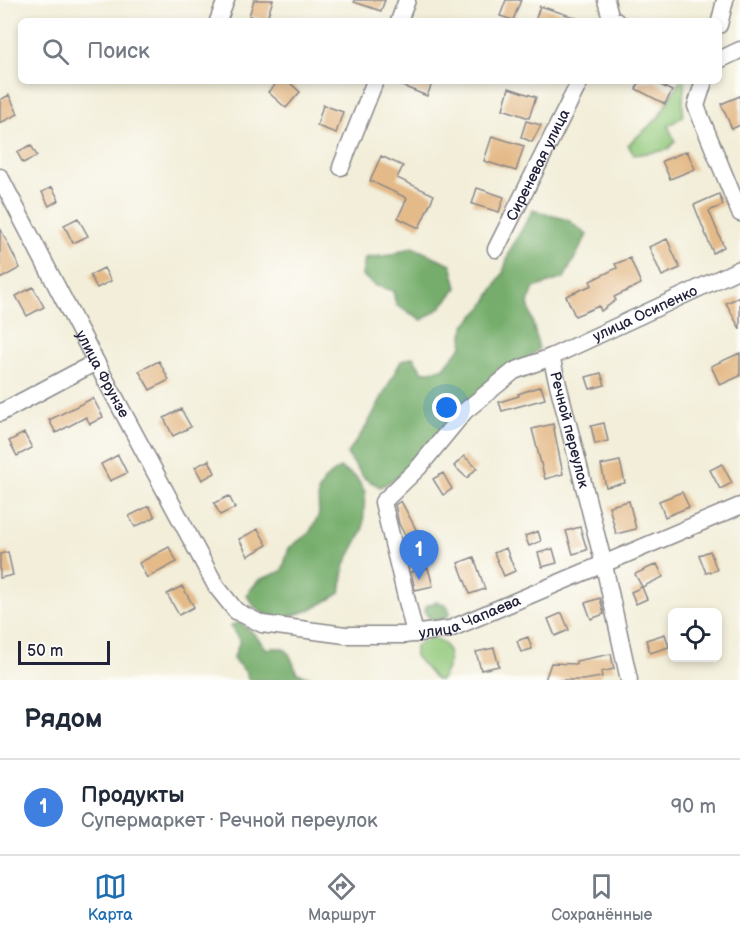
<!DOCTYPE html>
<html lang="ru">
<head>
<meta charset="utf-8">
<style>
	:root { --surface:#fff; --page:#f6f6f7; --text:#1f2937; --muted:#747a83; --line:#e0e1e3; --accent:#1f6fb2 }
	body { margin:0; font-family:"Balsamiq Sans",sans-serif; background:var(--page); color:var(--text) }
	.controls { position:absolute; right:18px; bottom:18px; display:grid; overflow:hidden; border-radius:9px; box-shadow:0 3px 9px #0003 }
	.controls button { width:54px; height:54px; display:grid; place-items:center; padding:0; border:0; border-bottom:2px solid var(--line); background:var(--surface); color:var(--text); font:30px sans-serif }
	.scale { position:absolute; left:18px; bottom:15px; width:92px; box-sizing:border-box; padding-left:6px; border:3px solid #22223b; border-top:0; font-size:16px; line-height:21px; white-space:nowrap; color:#22223b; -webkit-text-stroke:4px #fdfcf7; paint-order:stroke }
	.you { position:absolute; left:447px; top:408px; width:21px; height:21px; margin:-15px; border:4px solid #fff; border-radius:50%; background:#1a73e8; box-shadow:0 0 0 9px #1a73e833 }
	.badge { display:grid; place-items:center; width:39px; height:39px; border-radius:50%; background:var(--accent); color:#fff; font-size:20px; font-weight:700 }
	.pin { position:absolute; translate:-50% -50px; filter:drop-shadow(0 2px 3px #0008) }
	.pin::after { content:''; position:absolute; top:32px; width:21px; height:18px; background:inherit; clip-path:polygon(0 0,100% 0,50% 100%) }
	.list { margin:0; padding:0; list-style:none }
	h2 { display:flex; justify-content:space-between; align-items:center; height:78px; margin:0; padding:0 24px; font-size:26px }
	h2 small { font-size:20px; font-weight:400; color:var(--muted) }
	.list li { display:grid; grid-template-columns:39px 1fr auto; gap:18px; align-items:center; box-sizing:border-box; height:96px; padding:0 24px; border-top:2px solid var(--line) }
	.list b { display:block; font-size:22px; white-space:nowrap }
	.list p { margin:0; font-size:20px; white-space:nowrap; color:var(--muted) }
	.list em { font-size:20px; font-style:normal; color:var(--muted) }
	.icon { flex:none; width:33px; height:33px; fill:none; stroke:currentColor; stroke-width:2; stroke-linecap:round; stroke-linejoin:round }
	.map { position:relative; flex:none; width:740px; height:680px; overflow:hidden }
	.search { position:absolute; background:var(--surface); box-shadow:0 3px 9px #0003; left:18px; right:18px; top:18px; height:66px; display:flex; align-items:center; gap:15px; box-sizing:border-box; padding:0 21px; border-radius:9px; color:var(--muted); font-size:22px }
	.sheet { height:174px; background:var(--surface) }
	nav { display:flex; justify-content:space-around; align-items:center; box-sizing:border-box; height:84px; border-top:2px solid var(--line); background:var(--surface); font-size:16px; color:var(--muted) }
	nav a { display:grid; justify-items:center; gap:3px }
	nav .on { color:var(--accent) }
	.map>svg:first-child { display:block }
	.green { fill:#93c97c; stroke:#5a765c; stroke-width:1.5 }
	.forest { fill:#76ad6c; stroke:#4c6854; stroke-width:1.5 }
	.building { fill:#e4ba88 }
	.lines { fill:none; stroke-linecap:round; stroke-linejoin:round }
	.minor-casing { stroke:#8a888a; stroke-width:19 }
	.minor { stroke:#fff; stroke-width:16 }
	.labels { text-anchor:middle; stroke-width:6; stroke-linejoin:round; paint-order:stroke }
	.street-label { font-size:15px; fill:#22223b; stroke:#fdfcf7 }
</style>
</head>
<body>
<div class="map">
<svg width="740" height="680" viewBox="0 0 740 680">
	<rect width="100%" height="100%" fill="#fdfcf7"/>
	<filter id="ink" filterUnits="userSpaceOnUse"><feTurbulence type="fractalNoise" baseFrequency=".0167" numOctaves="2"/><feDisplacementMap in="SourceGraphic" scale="12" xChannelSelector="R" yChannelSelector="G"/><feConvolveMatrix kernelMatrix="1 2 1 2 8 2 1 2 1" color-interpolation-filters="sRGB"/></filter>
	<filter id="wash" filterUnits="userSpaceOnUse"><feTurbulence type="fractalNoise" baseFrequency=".008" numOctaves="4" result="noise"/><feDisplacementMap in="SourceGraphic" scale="24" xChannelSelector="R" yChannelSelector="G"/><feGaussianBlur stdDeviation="1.35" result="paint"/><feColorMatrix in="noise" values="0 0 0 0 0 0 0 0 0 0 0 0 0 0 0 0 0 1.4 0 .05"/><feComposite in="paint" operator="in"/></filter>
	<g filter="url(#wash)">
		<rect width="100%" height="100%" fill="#f2eed9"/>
		<path class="green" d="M680 81H685L683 98V116L668 126 675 141 667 150 634 155 628 145 658 118Z
			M430 638C454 640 452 665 440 680H436L415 656V646Z"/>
		<path class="forest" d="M533 210 568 220 587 235 564 278 534 288 528 303 539 349 494 384 406 473 380 487 364 478 347 454 366 427 401 361 413 357 423 372 443 369 462 346 464 326 483 307 503 273 510 250Z
			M412 247 451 264 457 288 440 308 422 320 396 305 393 291 374 285 362 275 365 258 391 255Z
			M340 468 356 477 365 492 363 530 345 564 340 593C320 606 281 628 258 610 253 606 250 599 246 595L259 580 282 571 289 548 309 533 319 515 318 493 325 479Z
			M436 602 446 605 450 612 447 618C437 621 431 622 425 612L426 606Z
			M239 622 252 632 267 649C290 644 289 654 297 673L320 680H248L247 673 233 659 240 641 230 626Z"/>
		<g id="blocks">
			<path class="building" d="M254 0H273L266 21 249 16Z
				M354 0H385L381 11 354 2Z
				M506 0H521L513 20 500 16Z
				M540 6 580 19V21H535Z
				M279 81H288L300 92 286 108 268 92Z
				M390 81H433L427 96Z
				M640 81H653L672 91 665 104 636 89Z
				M509 88 536 97 529 118 503 109Z
				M9 95 18 114 0 123V100Z
				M740 96V125L732 129 721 104Z
				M323 105 343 112 336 133 317 126Z
				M526 121 541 125 532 142 521 137Z
				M492 136 524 146 516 171 484 161Z
				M31 145 37 156 23 163 17 152Z
				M687 151 695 169 670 179 662 161Z
				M381 156 403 166 397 178 434 195 419 228 398 218 407 198 370 181Z
				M52 187 59 200 49 206 42 192Z
				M477 188 504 197 499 212 472 204Z
				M719 194 723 205 709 211 724 247 713 253 694 205Z
				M78 218 88 236 73 243 64 225Z
				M0 228 20 268 0 279Z
				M667 239 680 268 662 276 649 247Z
				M630 258 641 284 614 297 616 300 601 311 599 306 575 316 566 296 592 285 590 281 617 268 615 264Z
				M104 268 111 281 97 288 90 275Z
				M33 287 44 307 27 316 16 296Z
				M740 297V329L726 303Z
				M740 353V376L720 385 711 366Z
				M159 361 169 380 150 390 139 371Z
				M601 373 605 385 590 389 586 377Z
				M541 386 545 399 502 411 499 402 519 396 518 394Z
				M93 398 103 417 90 424 86 417 56 433 49 420Z
				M181 409 191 427 173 436 164 418Z
				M604 423 608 441 595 444 591 426Z
				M553 424 563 474 545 479 532 429Z
				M24 433 32 448 17 456 9 441Z
				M118 455 127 473 110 481 101 464Z
				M464 456 477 468 467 478 454 466Z
				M209 460 215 473 202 480 195 467Z
				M620 461 625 483 606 487 601 465Z
				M722 464 732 483 720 489 710 470Z
				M443 473 452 489 443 495 433 479Z
				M682 492 689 507 665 517 659 501Z
				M229 496 235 508 220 515 214 503Z
				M401 501 419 535 408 541 399 524 395 505Z
				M629 501 636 529 616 534 609 506Z
				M149 506 155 517 135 527 129 516Z
				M580 527 587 550 573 554 566 531Z
				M258 529 267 545 248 556 239 539Z
				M538 531 541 541 529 546 525 536Z
				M169 547 177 562 147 578 139 563Z
				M506 548 515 571 504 576 494 553Z
				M553 549 557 563 542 567 538 553Z
				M710 551 717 570 706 573 699 555Z
				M8 552 13 575 0 578V554Z
				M474 557 485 589 470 594 458 563Z
				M657 564 663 577 642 587 647 599 636 604 631 592 642 587 635 574Z
				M428 568 433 586 415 590 411 572Z
				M182 586 194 607 179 615 167 594Z
				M600 598 604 614 591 619 585 603Z
				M562 613 569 630 555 636 548 619Z
				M665 634 669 647 650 653 646 640Z
				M528 637 532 649 521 652 517 641Z
				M494 648 499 666 481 670 476 652Z
				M611 654 614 669 601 672 602 677 583 680H545L551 663 576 664V661Z"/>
		</g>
	</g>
	<g filter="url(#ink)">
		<use href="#blocks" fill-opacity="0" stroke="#8a888a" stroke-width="1.5"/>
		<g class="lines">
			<defs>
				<g id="minor">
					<path d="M606 0 611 19 616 21"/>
					<path d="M218 21 226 0"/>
					<path d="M399 21 407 0"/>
					<path d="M719 25 725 0"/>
					<path d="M719 60 740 50"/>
					<path d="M704 81 696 106 740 213"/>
					<path d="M341 167 375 81"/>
					<path id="s1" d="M0 177 96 362 216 586 236 611 262 624 345 635H404L450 629 740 506"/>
					<path id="s2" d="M496 249 580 81"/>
					<path id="s3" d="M551 357 604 565 629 680"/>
					<path d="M0 413 96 362"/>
					<path id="s4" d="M415 634 383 502 419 467 465 411 514 371 551 357 740 269"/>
				</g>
			</defs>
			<use href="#minor" class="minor-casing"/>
			<use href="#minor" class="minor"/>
		</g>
	</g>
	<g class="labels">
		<g class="street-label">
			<text dy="5" stroke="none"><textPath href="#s2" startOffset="94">Сиреневая улица</textPath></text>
			<text dy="5" stroke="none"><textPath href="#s4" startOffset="465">улица Осипенко</textPath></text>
			<text dy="5" stroke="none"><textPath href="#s1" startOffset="222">улица Фрунзе</textPath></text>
			<text dy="5" stroke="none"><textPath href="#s3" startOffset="75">Речной переулок</textPath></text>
			<text dy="5" stroke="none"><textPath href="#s1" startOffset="735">улица Чапаева</textPath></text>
		</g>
	</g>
</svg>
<div class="controls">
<button><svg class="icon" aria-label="locate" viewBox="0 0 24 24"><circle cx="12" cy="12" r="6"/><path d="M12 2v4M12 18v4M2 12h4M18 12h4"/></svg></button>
</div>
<div class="scale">50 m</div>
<div class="you"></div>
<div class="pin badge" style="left:419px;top:580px;background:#3f7fe0">1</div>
<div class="search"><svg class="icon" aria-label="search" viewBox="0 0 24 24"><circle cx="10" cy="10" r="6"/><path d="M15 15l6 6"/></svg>Поиск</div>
</div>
<section class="sheet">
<h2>Рядом<small></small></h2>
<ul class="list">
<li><span class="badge" style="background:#3f7fe0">1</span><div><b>Продукты</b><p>Супермаркет · Речной переулок</p></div><em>90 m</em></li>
</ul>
</section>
<nav>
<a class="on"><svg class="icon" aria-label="map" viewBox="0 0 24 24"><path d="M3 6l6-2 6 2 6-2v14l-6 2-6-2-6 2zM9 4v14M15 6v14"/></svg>Карта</a>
<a><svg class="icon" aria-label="directions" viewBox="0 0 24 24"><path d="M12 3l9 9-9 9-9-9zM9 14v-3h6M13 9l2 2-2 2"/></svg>Маршрут</a>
<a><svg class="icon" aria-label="saved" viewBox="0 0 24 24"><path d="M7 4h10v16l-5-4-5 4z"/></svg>Сохранённые</a>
</nav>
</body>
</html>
